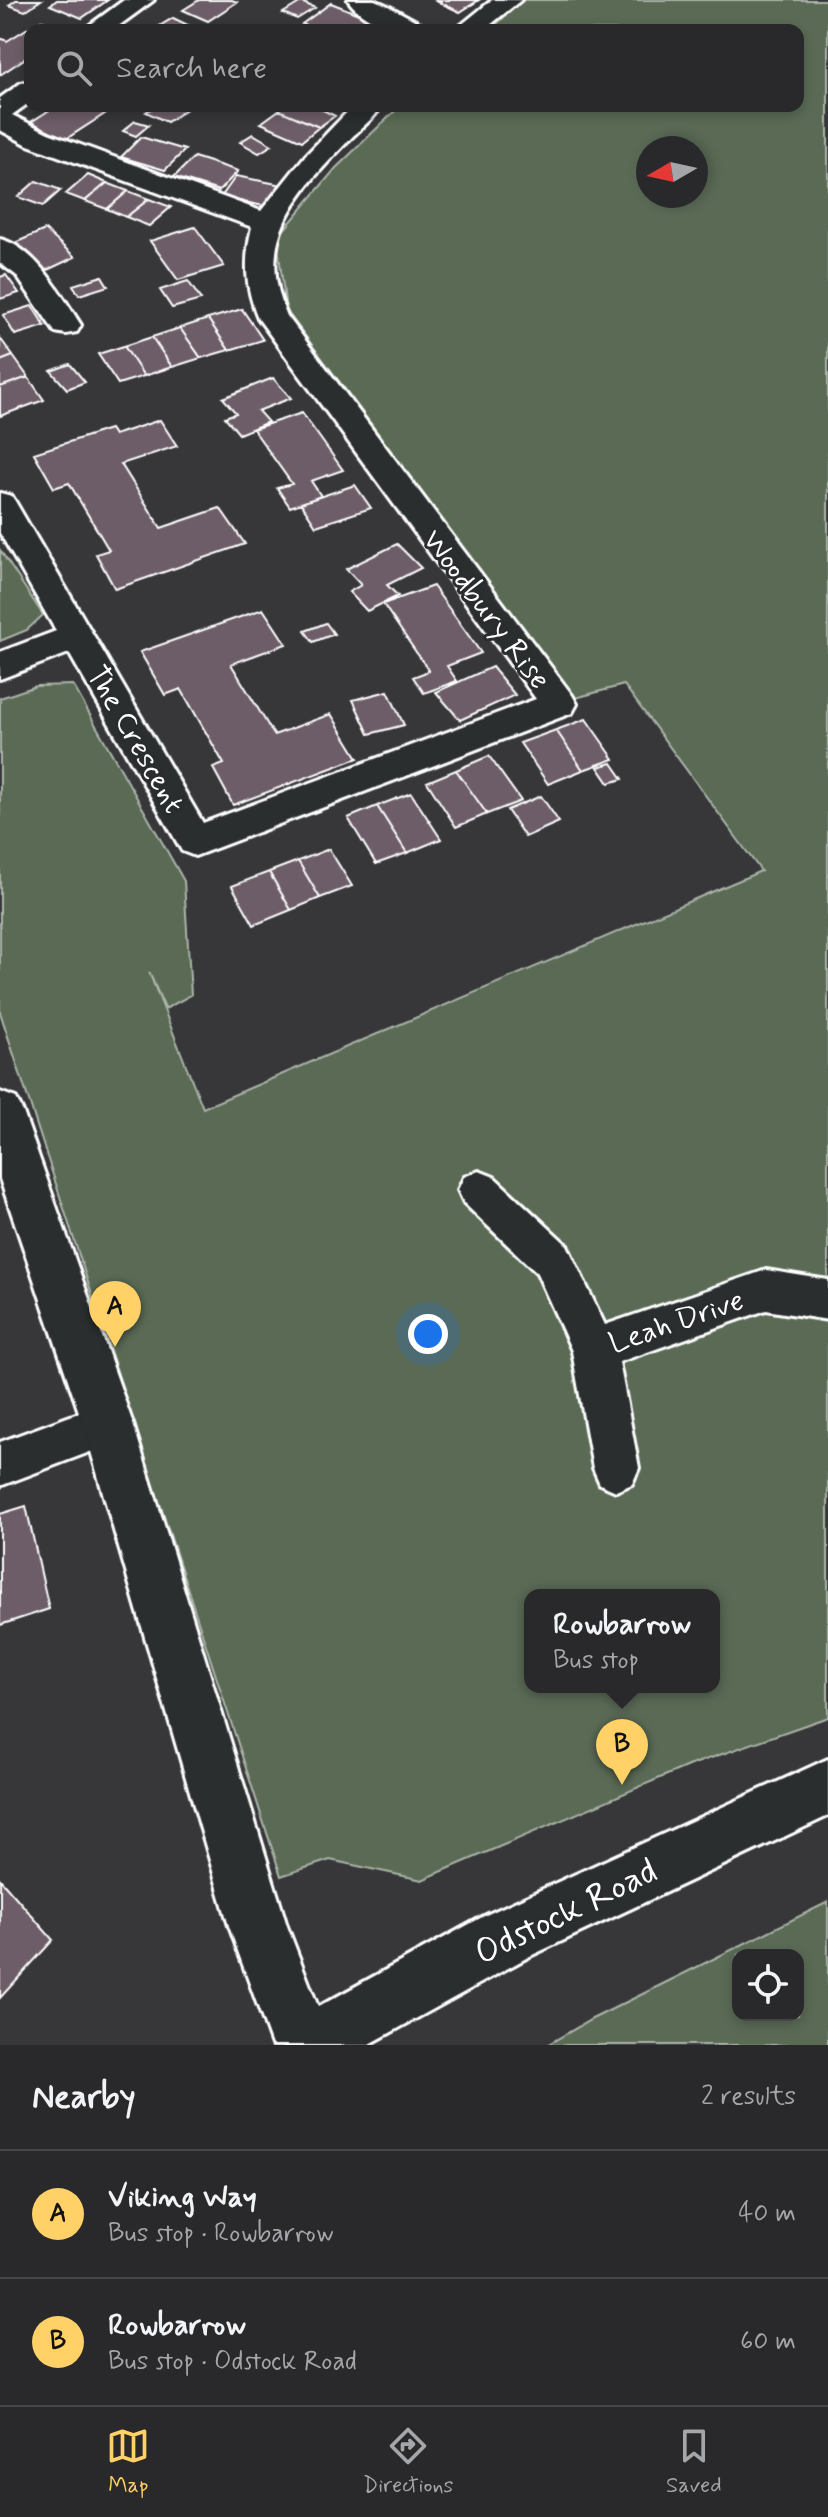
<!DOCTYPE html>
<html lang="en">
<head>
<meta charset="utf-8">
<style>
	:root { --surface:#29292c; --page:#313134; --text:#f1f3f6; --muted:#a5a6a9; --line:#454548; --accent:#ffd166 }
	body { margin:0; font-family:Mynerve,sans-serif; background:var(--page); color:var(--text) }
	.controls { position:absolute; right:24px; bottom:24px; display:grid; overflow:hidden; border-radius:16px; box-shadow:0 4px 12px #0003 }
	.controls button { width:72px; height:72px; display:grid; place-items:center; padding:0; border:0; border-bottom:2px solid var(--line); background:var(--surface); color:var(--text); font:40px sans-serif }
	.compass { position:absolute; left:636px; top:136px; width:72px; height:72px; border-radius:50%; background:var(--surface); box-shadow:0 4px 12px #0003; rotate:261deg }
	.you { position:absolute; left:428px; top:1334px; width:28px; height:28px; margin:-20px; border:6px solid #fff; border-radius:50%; background:#1a73e8; box-shadow:0 0 0 12px #1a73e833 }
	.badge { display:grid; place-items:center; width:52px; height:52px; border-radius:50%; background:var(--accent); color:#111; font-size:26px; font-weight:700 }
	.pin { position:absolute; translate:-50% -66px; filter:drop-shadow(0 2px 4px #0008) }
	.pin::after { content:''; position:absolute; top:42px; width:28px; height:24px; background:inherit; clip-path:polygon(0 0,100% 0,50% 100%) }
	.popup { position:absolute; left:524px; top:1589px; width:196px; height:104px; box-sizing:border-box; display:grid; place-content:center; border-radius:16px; background:var(--surface); filter:drop-shadow(0 2px 6px #0005); font-size:26px; white-space:nowrap; color:var(--muted) }
	.popup b { font-size:30px; color:var(--text) }
	.popup::after { content:''; position:absolute; left:50%; top:100%; margin-left:-16px; border:16px solid transparent; border-top-color:var(--surface) }
	.list { margin:0; padding:0; list-style:none }
	h2 { display:flex; justify-content:space-between; align-items:center; height:104px; margin:0; padding:0 32px; font-size:34px }
	h2 small { font-size:26px; font-weight:400; color:var(--muted) }
	.list li { display:grid; grid-template-columns:52px 1fr auto; gap:24px; align-items:center; box-sizing:border-box; height:128px; padding:0 32px; border-top:2px solid var(--line) }
	.list b { display:block; font-size:30px; white-space:nowrap }
	.list p { margin:0; font-size:26px; white-space:nowrap; color:var(--muted) }
	.list em { font-size:26px; font-style:normal; color:var(--muted) }
	.icon { flex:none; width:44px; height:44px; fill:none; stroke:currentColor; stroke-width:2; stroke-linecap:round; stroke-linejoin:round }
	.map { position:relative; flex:none; width:828px; height:2045px; overflow:hidden }
	.search { position:absolute; background:var(--surface); box-shadow:0 4px 12px #0003; left:24px; right:24px; top:24px; height:88px; display:flex; align-items:center; gap:20px; box-sizing:border-box; padding:0 28px; border-radius:16px; color:var(--muted); font-size:30px }
	.sheet { height:360px; background:var(--surface) }
	nav { display:flex; justify-content:space-around; align-items:center; box-sizing:border-box; height:112px; border-top:2px solid var(--line); background:var(--surface); font-size:22px; color:var(--muted) }
	nav a { display:grid; justify-items:center; gap:4px }
	nav .on { color:var(--accent) }
	.map>svg:first-child { display:block }
	.green { fill:#5a6b54; stroke:#acb5aa; stroke-width:2; fill-rule:evenodd }
	.building { fill:#6d5d68; stroke:#fff; stroke-width:2 }
	.lines { fill:none; stroke-linecap:round; stroke-linejoin:round }
	.minor-casing { stroke:#fff; stroke-width:6 }
	.tertiary-casing { stroke:#fff; stroke-width:6 }
	.minor { fill:#2a2d2e; fill-rule:evenodd }
	.tertiary { fill:#2a2d2e; fill-rule:evenodd }
	.labels { text-anchor:middle; stroke-width:6; stroke-linejoin:round; paint-order:stroke }
	.street-label { font-size:30px; fill:#fff; stroke:#2a2d2e }
	.near-street-label { font-size:36px; fill:#fff; stroke:#2a2d2e }
</style>
</head>
<body>
<div class="map">
<svg width="828" height="2045" viewBox="0 0 828 2045">
	<rect width="100%" height="100%" fill="#37373a"/>
	<filter id="ink" filterUnits="userSpaceOnUse"><feTurbulence type="fractalNoise" baseFrequency=".0125" numOctaves="2"/><feDisplacementMap in="SourceGraphic" scale="16" xChannelSelector="R" yChannelSelector="G"/><feConvolveMatrix kernelMatrix="1 2 1 2 8 2 1 2 1" color-interpolation-filters="sRGB"/></filter>
	<g filter="url(#ink)">
		<path class="green" d="M523 0H828V1717L688 1766 422 1880 330 1860 281 1876 0 1012V698L36 686 73 685 184 881 191 995 165 1009 149 972 203 1108 761 871 624 685 575 698 286 310 277 238 336 168 400 106H798V30H490ZM648 148H696V196H648ZM530 1595H714V1687H530Z
			M0 550 43 615 27 630 0 641Z
			M828 1902V2045H547L592 2019ZM798 1955V2015H738V1955Z"/>
		<path class="building" d="M16 0H41L25 11 9 5Z
			M57 0H108L82 18 50 5Z
			M199 0H232L237 2 208 21 183 10Z
			M434 0H479L460 12Z
			M301 2 315 8 297 19 283 13Z
			M331 3 371 19 357 30H317L302 24Z
			M173 18 198 30H153Z
			M41 20 64 30H30V55L0 75V38L7 41Z
			M56 106H117L66 139 31 122Z
			M156 106H191L167 122 146 112Z
			M284 106H315L335 116 319 127 279 110Z
			M279 110 319 127 302 141 261 123Z
			M135 121 149 125 136 136 123 131Z
			M253 134 272 145 259 153 240 142Z
			M141 137 185 150 165 170 121 157Z
			M194 157 238 171 219 191 174 177Z
			M88 175 107 183 85 201 66 194Z
			M236 176 282 185 268 207 221 197Z
			M36 181 61 190 43 206 18 197Z
			M107 183 128 191 107 209 85 201Z
			M128 191 149 199 126 217 107 209Z
			M149 199 171 207 149 226 126 217Z
			M195 227 224 266 178 280 150 241Z
			M45 230 75 257 43 272 12 244Z
			M6 275 19 293 0 299V277Z
			M102 276 108 286 79 295 73 285Z
			M188 281 201 300 172 308 160 290Z
			M32 306 45 326 15 335 3 315Z
			M242 309 263 340 229 350 208 319Z
			M208 319 229 350 201 358 180 328Z
			M180 328 201 358 172 367 152 337Z
			M152 337 172 367 144 376 124 346Z
			M0 338 13 356 0 361Z
			M124 346 144 376 118 384 98 354Z
			M13 356 28 377 0 387V361Z
			M70 364 85 382 67 389 51 371Z
			M28 377 44 400 0 416V387Z
			M273 378 291 398 258 411 268 422 239 434 225 417 236 413 223 398Z
			M302 413 343 470 311 481 321 496 290 507 277 488 292 484 253 429Z
			M160 420 177 446 121 464 161 528 220 508 245 544 115 589 96 554 109 550 69 483 54 488 34 453 110 429 114 435Z
			M355 485 371 508 316 526 301 503Z
			M397 544 421 568 387 585 398 596 367 611 349 592 361 585 346 569Z
			M433 586 481 653 447 666 457 681 424 693 413 677 429 671 383 604Z
			M263 609 286 644 231 664 274 735 331 714 358 758 233 805 213 768 224 764 181 689 165 695 140 652Z
			M326 623 334 634 313 642 305 631Z
			M492 667 515 695 460 720 436 692Z
			M388 691 404 725 369 734 353 700Z
			M586 719 614 759 583 770 556 730Z
			M556 730 583 770 548 784 520 743Z
			M489 756 521 801 487 814 456 770Z
			M612 763 623 779 609 783 598 767Z
			M456 770 487 814 456 827 427 782Z
			M411 793 441 839 407 853 377 806Z
			M541 796 559 822 525 837 507 810Z
			M377 806 407 853 376 864 348 818Z
			M329 849 352 886 320 898 298 861Z
			M298 861 320 898 291 910 269 872Z
			M269 872 291 910 254 925 232 886Z
			M26 1506 49 1609 0 1625V1514Z
			M0 1879 53 1940 0 1998Z"/>
		<g class="lines">
			<defs>
				<path id="minor" d="M124 0H154L113 30H83Z
					M348 0C357 0 366 0 374 0 380 1 427 26 430 30 400 30 367 27 348 0Z
					M492 0H521L484 30H455Z
					M30 81V102L12 115 48 133 261 211 305 156 353 106H382C374 118 362 127 352 137 299 192 253 236 287 316L572 695 577 704 572 713 195 856 182 851 69 653 0 679V652L56 631 0 533V493L12 496 203 823 536 699 258 318C245 287 244 260 252 227L28 145 0 130V98L21 83Z
					M0 239C36 248 62 296 81 325L77 332 66 334 55 332 16 275 0 263Z
					M479 1171 494 1177 567 1245 605 1325 766 1270 828 1280V1320L766 1310 619 1362 639 1468 632 1484 616 1491 600 1484 593 1468 572 1351 537 1273 464 1203 458 1190 464 1177Z
					M108 1402 124 1409 131 1424 124 1439 0 1486V1442Z"/>
				<path id="tertiary" d="M0 1092 16 1098 23 1112 133 1424 287 1926 318 2007 486 1915 828 1759V1816L528 1957 368 2045H272L229 1926 83 1424 0 1179Z"/>
			</defs>
			<use href="#minor" class="minor-casing"/>
			<use href="#tertiary" class="tertiary-casing"/>
			<use href="#minor" class="minor"/>
			<use href="#tertiary" class="tertiary"/>
		</g>
	</g>
	<g class="labels">
		<g class="street-label">
			<text transform="translate(487 609) rotate(53)" y="10">Woodbury Rise</text>
			<text transform="translate(136 739) rotate(60)" y="10">The Crescent</text>
			<text transform="translate(676 1321) rotate(-19)" y="10">Leah Drive</text>
		</g>
		<g class="near-street-label">
			<text transform="translate(565 1910) rotate(-26)" y="13">Odstock Road</text>
		</g>
	</g>
</svg>
<div class="controls">
<button><svg class="icon" aria-label="locate" viewBox="0 0 24 24"><circle cx="12" cy="12" r="6"/><path d="M12 2v4M12 18v4M2 12h4M18 12h4"/></svg></button>
</div>
<svg class="compass" viewBox="-18 -18 36 36"><path d="M0-13l5 13h-10z" fill="#e53935"/><path d="M0 13l5-13h-10z" fill="#a5a6a9"/></svg>
<div class="you"></div>
<div class="pin badge" style="left:115px;top:1347px">A</div>
<div class="pin badge" style="left:622px;top:1785px">B</div>
<div class="popup"><b>Rowbarrow</b>Bus stop</div>
<div class="search"><svg class="icon" aria-label="search" viewBox="0 0 24 24"><circle cx="10" cy="10" r="6"/><path d="M15 15l6 6"/></svg>Search here</div>
</div>
<section class="sheet">
<h2>Nearby<small>2 results</small></h2>
<ul class="list">
<li><span class="badge">A</span><div><b>Viking Way</b><p>Bus stop · Rowbarrow</p></div><em>40 m</em></li>
<li><span class="badge">B</span><div><b>Rowbarrow</b><p>Bus stop · Odstock Road</p></div><em>60 m</em></li>
</ul>
</section>
<nav>
<a class="on"><svg class="icon" aria-label="map" viewBox="0 0 24 24"><path d="M3 6l6-2 6 2 6-2v14l-6 2-6-2-6 2zM9 4v14M15 6v14"/></svg>Map</a>
<a><svg class="icon" aria-label="directions" viewBox="0 0 24 24"><path d="M12 3l9 9-9 9-9-9zM9 14v-3h6M13 9l2 2-2 2"/></svg>Directions</a>
<a><svg class="icon" aria-label="saved" viewBox="0 0 24 24"><path d="M7 4h10v16l-5-4-5 4z"/></svg>Saved</a>
</nav>
</body>
</html>
